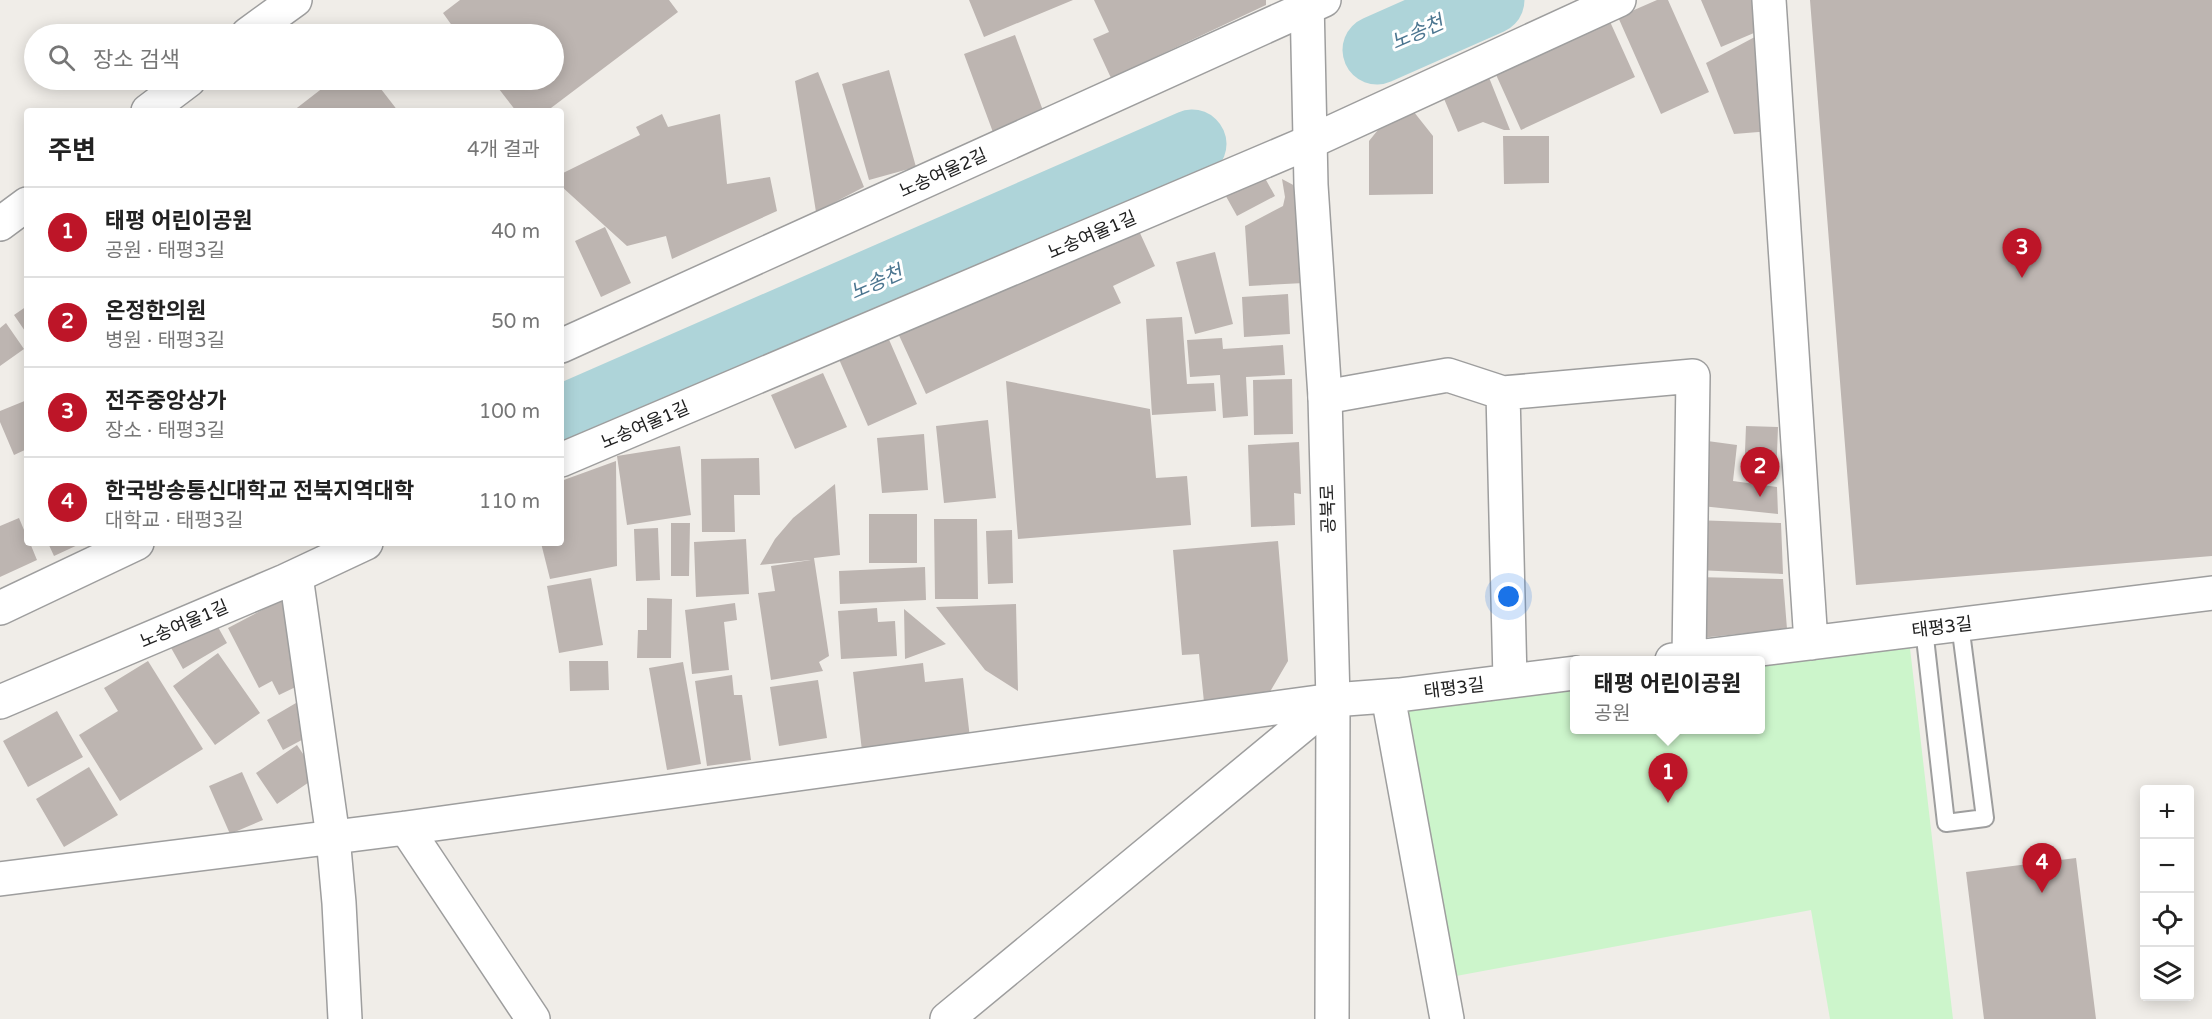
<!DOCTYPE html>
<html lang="ko">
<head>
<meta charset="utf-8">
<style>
	:root { --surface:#fff; --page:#f6f6f6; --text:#222; --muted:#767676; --line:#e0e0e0; --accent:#bd1528 }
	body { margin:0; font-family:"Varela Round","Noto Sans KR",sans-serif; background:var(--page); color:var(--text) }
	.controls { position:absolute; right:18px; bottom:18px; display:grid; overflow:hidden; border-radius:6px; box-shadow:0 3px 15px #0003 }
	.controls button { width:54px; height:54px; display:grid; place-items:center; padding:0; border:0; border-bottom:2px solid var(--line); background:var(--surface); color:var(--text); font:30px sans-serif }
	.you { position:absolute; left:1509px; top:597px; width:21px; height:21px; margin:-15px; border:4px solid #fff; border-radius:50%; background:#1a73e8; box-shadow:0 0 0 9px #1a73e833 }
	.badge { display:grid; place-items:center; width:39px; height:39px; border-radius:50%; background:var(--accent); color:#fff; font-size:20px; font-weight:700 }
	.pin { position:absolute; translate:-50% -50px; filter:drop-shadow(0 2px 3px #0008) }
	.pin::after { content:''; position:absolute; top:32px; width:21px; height:18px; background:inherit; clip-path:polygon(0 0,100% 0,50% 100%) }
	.popup { position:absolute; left:1570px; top:656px; width:195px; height:78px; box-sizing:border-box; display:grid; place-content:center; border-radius:6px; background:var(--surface); filter:drop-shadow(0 2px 4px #0005); font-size:20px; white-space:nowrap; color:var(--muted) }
	.popup b { font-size:22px; color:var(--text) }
	.popup::after { content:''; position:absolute; left:50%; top:100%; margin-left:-12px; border:12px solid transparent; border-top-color:var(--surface) }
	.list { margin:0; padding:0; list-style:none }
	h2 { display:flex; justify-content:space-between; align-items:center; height:78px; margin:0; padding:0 24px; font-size:26px }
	h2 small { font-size:20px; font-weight:400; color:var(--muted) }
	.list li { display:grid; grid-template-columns:39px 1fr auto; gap:18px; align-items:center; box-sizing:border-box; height:90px; padding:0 24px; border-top:2px solid var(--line) }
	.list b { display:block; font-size:22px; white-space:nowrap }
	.list p { margin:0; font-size:20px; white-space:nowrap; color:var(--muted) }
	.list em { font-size:20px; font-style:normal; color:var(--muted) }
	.icon { flex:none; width:33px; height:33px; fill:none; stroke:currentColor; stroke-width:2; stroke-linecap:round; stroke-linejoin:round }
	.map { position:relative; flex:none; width:2212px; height:1019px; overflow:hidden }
	.search { position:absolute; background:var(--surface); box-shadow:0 3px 15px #0003; left:24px; top:24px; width:540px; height:66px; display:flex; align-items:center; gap:15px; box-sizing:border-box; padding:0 21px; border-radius:33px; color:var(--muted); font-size:22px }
	.panel { position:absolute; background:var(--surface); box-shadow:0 3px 15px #0003; left:24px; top:108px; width:540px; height:438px; border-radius:6px }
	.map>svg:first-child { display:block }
	.park { fill:#ccf5cb }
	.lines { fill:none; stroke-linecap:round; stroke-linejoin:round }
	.river { stroke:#aed4d9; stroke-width:69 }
	.building { fill:#bdb5b1 }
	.service-casing { stroke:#9e9e9e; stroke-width:20 }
	.minor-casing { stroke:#9e9e9e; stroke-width:36 }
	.tertiary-casing { stroke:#9e9e9e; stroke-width:36 }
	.service { stroke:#fff; stroke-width:16 }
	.minor { stroke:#fff; stroke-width:33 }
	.tertiary { stroke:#fff; stroke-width:33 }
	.labels { text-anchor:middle; stroke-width:6; stroke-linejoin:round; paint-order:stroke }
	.street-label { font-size:18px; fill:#212121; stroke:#fff }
	.water-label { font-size:20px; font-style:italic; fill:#4c7690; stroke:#fff }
</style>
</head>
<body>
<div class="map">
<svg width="2212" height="1019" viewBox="0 0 2212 1019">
	<rect width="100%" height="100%" fill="#f0ede8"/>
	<path class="park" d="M1908 631 1953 1019H1830L1811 910 1440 979 1388 696 1575 673V730H1761V660Z"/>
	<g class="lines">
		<path class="river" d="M1377 50 1490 0
			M561 420 1192 144"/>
	</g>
	<path class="building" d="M460 0H669L678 12 547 111H516L492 80H554V34H458L443 13Z
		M969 0H1073L984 37Z
		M1094 0H1266V5L1111 78 1093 39 1109 32Z
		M1657 0H1668L1709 92 1661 114 1618 17Z
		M1701 0H1757L1768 27 1721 47Z
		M1810 0H2212V556L1856 585Z
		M1607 15 1635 77 1521 130 1493 68Z
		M1766 31 1771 131 1734 134 1706 63Z
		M1015 35 1045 116 994 135 964 54Z
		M889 70 916 167 869 180 842 84Z
		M818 72 864 187 816 212 795 81Z
		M1488 75 1510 130H1504L1483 122 1458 132 1442 94Z
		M333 80H374L398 111H293Z
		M1398 105 1410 107 1433 136V194L1369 195V141Z
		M662 114 668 127 720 114 727 184 770 177 777 211 672 259 666 236 627 246 561 186V174L640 135 636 127Z
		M1503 136H1549V183L1504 184Z
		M1261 171 1275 196 1237 216 1223 191Z
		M1282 179 1299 188 1304 283 1249 286 1245 226 1283 206 1285 197Z
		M1134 220 1155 266 1113 286 1121 303 926 394 897 331Z
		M605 227 631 283 601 297 575 241Z
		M1215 252 1233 324 1195 334 1176 262Z
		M1288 294 1290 334 1244 337 1242 297Z
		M27 306V334L14 315Z
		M1182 317 1187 384 1214 383 1216 411 1152 415 1146 319Z
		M6 323 24 349 0 366V328Z
		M887 335 917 404 868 426 838 357Z
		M1222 338 1223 349 1283 345 1285 375 1246 377 1248 416 1223 418 1220 375 1190 377 1187 340Z
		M823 373 847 427 795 449 771 395Z
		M1292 379 1293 434 1254 435 1253 380Z
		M1006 381 1150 409 1156 478 1187 476 1191 525 1018 539Z
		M27 400V449L14 455 0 422V411Z
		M988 420 996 498 944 503 936 426Z
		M1746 426 1778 427 1776 479 1744 477Z
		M924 434 928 490 882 493 877 438Z
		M1700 440 1737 445 1733 481 1777 487 1778 514 1692 505Z
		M1299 442 1301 494 1294 493 1295 525 1251 527 1248 445Z
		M680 446 691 515 627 525 617 456Z
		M759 458 760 495H734L735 532H702L701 459Z
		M616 461 617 566 550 579 541 543H561V481Z
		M835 484 840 555 814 558 829 656 819 662 823 671 771 680 758 593 775 591 771 566 811 560 760 565 775 539 793 518Z
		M869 514H917V563H869Z
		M19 518 27 537V543H30L37 560 0 577V526Z
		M934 519H977L978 599H935Z
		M1693 520 1781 523 1783 574 1696 570Z
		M671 523H690L689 576H671Z
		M658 528 660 580 636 581 634 529Z
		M1012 530 1013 583 988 584 986 531Z
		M746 539 749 594 696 597 694 542Z
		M1278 541 1288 661 1267 697 1204 702 1199 654 1182 655 1173 550Z
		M48 543H82L54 556Z
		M925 567 926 600 840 604 839 571Z
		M1696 577 1783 579 1787 629 1700 638Z
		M591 578 603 645 559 653 547 586Z
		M647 598 672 599 671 658H637L638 630H647Z
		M283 599 306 682 279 695 272 681 259 688 228 628Z
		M735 603 737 620 724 622 729 670 692 674 685 610Z
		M1016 604 1018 691 985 670 936 607Z
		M877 608 878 622 895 621 897 656 841 659 838 611Z
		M904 609 946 644 905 659Z
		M214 620 227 643 183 669 170 646Z
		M218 653 260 713 215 745 173 686Z
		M148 661 203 749 120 801 79 735 118 711 104 688Z
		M569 661H608L609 690 570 691Z
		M683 662 701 764 667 770 649 668Z
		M923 663 925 682 963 678 970 738 862 751 853 672Z
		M732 675 734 695H742L751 760 707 766 695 681Z
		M818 680 827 738 779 746 770 687Z
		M296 703 313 734 283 750 267 720Z
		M57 711 83 757 28 787 3 741Z
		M297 745 318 776 277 804 256 773Z
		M89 767 118 815 64 847 36 799Z
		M242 772 263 820 230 834 209 786Z
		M2076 858 2096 1019H1984L1966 872Z"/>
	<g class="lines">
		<defs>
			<path id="service" d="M1924 629 1946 823 1985 818 1960 624"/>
			<path id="minor" d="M1769 0 1811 643
				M561 346 1324 0
				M1503 393 1693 376 1689 658
				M1325 397 1448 375 1503 393 1510 680
				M561 460 1312 141 1619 0
				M296 576 333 837 339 903 345 1019
				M0 608 137 543
				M1672 660 2212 593
				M1388 696 1447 1019
				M0 702 285 581 366 543
				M406 828 533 1019
				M0 879 406 828 1333 700 1399 695 1575 673
				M947 1019 1333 700"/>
			<path id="tertiary" d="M1307 0 1311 185 1325 397 1333 700 1332 1019
				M248 34 295 0
				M148 111 189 80
				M0 224 27 204"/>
		</defs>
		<use href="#service" class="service-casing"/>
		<use href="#minor" class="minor-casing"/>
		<use href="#tertiary" class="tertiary-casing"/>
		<use href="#service" class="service"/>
		<use href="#minor" class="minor"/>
		<use href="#tertiary" class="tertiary"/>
	</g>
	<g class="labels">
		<g class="street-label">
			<text transform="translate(943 173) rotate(-24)" y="6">노송여울2길</text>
			<text transform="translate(1092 235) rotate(-23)" y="6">노송여울1길</text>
			<text transform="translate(645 425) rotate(-23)" y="6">노송여울1길</text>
			<text transform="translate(1328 509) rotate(-92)" y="6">공북로</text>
			<text transform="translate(184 624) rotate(-23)" y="6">노송여울1길</text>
			<text transform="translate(1942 627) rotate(-7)" y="6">태평3길</text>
			<text transform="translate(1454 688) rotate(-7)" y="6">태평3길</text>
		</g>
		<g class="water-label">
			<text transform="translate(1417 32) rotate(-24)" y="7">노송천</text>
			<text transform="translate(876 282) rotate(-24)" y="7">노송천</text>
		</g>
	</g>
</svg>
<div class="controls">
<button>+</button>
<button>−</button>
<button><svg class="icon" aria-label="locate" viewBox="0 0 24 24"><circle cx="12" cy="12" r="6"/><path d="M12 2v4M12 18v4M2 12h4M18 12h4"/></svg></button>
<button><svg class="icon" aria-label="layers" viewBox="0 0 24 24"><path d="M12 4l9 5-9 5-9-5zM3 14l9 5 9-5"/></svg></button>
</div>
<div class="you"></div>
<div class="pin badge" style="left:1668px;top:803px">1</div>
<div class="popup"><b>태평 어린이공원</b>공원</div>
<div class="pin badge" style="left:1760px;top:497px">2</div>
<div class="pin badge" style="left:2022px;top:278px">3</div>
<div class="pin badge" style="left:2042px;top:893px">4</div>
<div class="search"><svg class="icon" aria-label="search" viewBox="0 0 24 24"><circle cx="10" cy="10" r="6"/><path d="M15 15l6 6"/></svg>장소 검색</div>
<section class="panel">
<h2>주변<small>4개 결과</small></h2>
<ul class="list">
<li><span class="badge">1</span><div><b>태평 어린이공원</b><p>공원 · 태평3길</p></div><em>40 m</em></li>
<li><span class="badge">2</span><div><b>온정한의원</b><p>병원 · 태평3길</p></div><em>50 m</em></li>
<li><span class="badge">3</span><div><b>전주중앙상가</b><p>장소 · 태평3길</p></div><em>100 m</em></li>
<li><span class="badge">4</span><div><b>한국방송통신대학교 전북지역대학</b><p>대학교 · 태평3길</p></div><em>110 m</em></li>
</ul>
</section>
</div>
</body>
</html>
